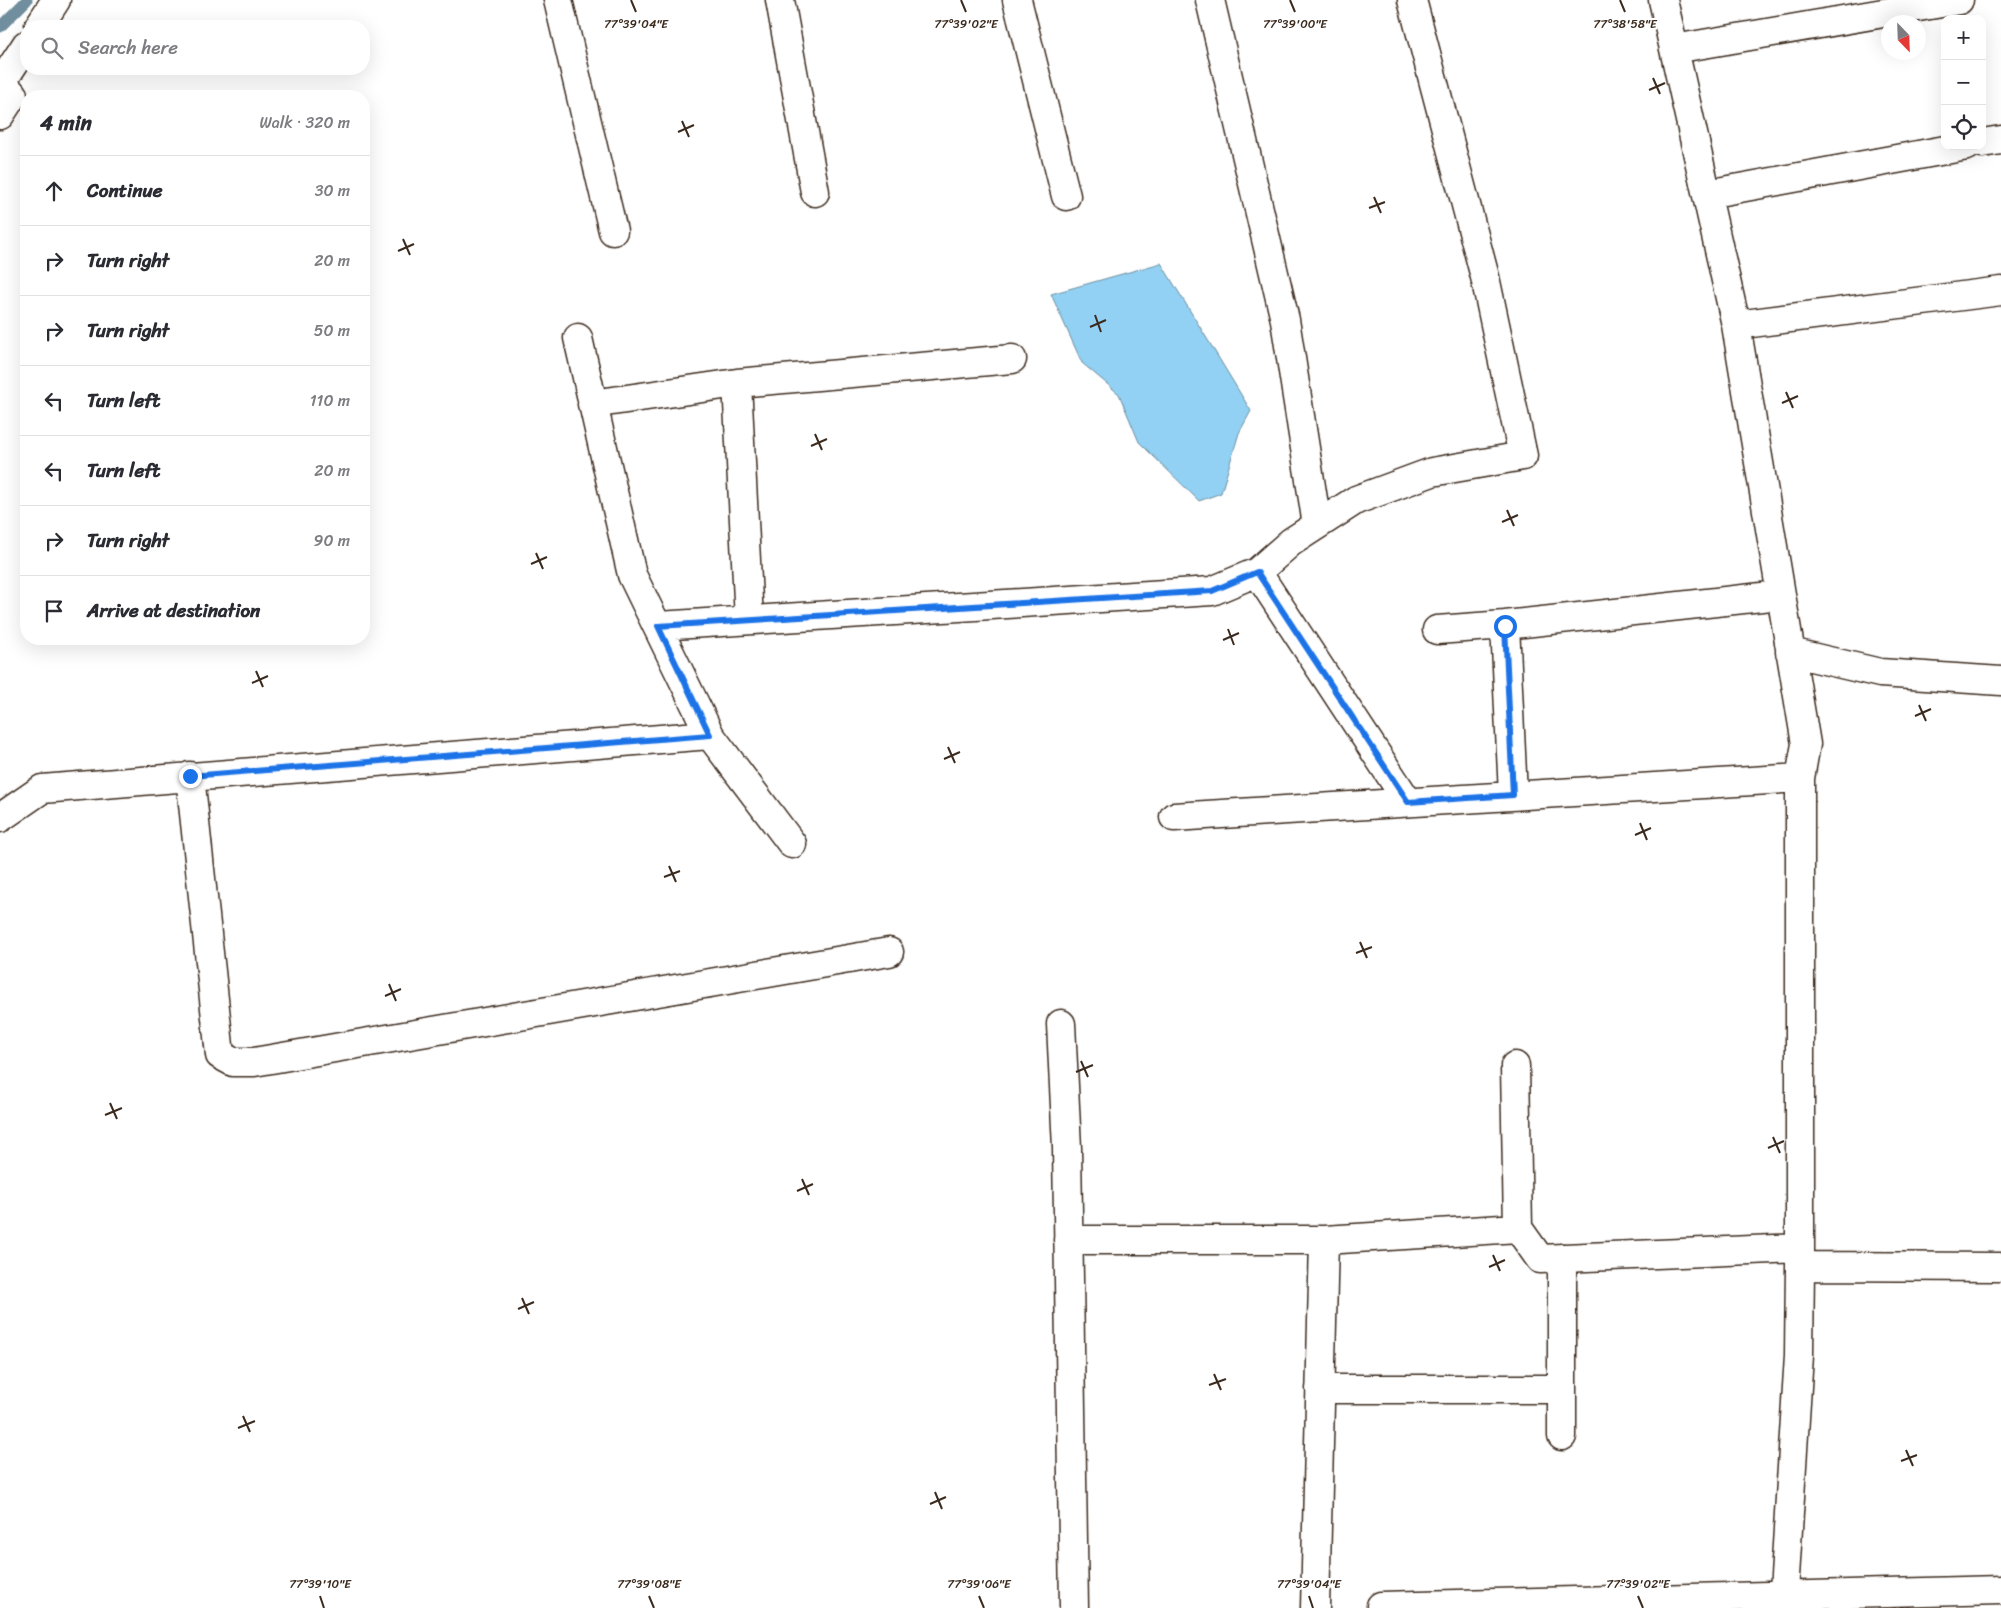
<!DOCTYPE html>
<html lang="en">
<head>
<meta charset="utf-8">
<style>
	:root { --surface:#fff; --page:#f2f2f3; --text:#2b2b33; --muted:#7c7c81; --line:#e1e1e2 }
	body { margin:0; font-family:Sriracha,sans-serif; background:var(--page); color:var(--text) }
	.controls { position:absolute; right:15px; top:15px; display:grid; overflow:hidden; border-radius:10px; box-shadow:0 5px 20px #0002 }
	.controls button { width:45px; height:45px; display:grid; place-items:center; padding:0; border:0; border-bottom:1px solid var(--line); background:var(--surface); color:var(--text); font:25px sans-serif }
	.compass { position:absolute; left:1881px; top:15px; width:45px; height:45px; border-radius:50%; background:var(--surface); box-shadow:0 5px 20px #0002; rotate:157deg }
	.stop { position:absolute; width:15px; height:15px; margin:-11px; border:4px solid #1a73e8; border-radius:50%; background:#fff }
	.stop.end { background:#1a73e8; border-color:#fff; box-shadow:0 1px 5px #0008 }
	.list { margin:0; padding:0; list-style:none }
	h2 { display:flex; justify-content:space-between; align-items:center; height:65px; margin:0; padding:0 20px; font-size:21px }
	h2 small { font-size:16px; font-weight:400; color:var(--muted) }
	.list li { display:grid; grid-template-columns:32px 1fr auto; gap:15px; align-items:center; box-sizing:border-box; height:70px; padding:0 20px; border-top:1px solid var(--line) }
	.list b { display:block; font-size:19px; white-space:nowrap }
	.list em { font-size:16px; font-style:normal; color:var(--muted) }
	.icon { flex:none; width:28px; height:28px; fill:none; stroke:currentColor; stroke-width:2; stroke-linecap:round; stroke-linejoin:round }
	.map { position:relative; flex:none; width:2001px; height:1608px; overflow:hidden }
	.search { position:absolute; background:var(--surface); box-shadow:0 5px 20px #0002; left:20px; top:20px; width:350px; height:55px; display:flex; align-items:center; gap:12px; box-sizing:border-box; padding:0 18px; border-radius:20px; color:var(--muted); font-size:19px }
	.panel { position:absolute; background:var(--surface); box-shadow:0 5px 20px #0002; left:20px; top:90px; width:350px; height:555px; border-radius:20px }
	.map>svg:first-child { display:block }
	.water { fill:#92d1f3; stroke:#6f8e9e }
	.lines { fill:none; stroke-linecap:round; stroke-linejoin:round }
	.stream { stroke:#6f8e9e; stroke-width:11 }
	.street-casing { stroke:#3b2a1e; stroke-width:31 }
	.street { stroke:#fff; stroke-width:28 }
	.route { stroke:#1a73e8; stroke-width:6 }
	.ticks { fill:none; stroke:#3b2a1e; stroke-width:2 }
	.ticks-label { font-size:12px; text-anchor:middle; fill:#3b2a1e; stroke:#fff; stroke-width:4.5; stroke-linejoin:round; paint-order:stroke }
</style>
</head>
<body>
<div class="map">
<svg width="2001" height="1608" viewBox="0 0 2001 1608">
	<rect width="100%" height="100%" fill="#fff"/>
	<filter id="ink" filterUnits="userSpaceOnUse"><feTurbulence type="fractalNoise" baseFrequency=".02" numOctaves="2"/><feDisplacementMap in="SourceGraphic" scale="10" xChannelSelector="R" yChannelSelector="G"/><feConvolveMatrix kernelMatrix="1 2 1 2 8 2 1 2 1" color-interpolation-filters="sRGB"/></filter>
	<g filter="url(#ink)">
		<path class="water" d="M1161 263 1251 411 1239 433 1221 493 1199 501 1139 442 1119 394 1082 363 1051 294Z"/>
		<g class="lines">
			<path class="stream" d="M0 27 27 0"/>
			<defs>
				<path id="street" d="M558 0 613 231
					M780 0 815 192
					M1017 0 1066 196
					M1210 0 1285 320 1317 525
					M39 26 56 0
					M1674 49 1959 0
					M0 80 13 95 0 115
					M2 82 26 45
					M1982 143 2001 140
					M1707 194 1967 146
					M1736 325 2001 291
					M578 338 632 575 710 735 792 844
					M737 383 749 620
					M592 404 737 383 1012 359
					M1257 572 1408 802
					M1505 625 1513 795
					M658 626 1212 591 1257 572 1291 542 1356 500 1432 472 1523 456 1485 277 1412 0
					M1437 630 1505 625 1780 595
					M1790 652 1880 673 2001 681
					M190 776 220 1055 233 1062H254L889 952
					M1174 817 1800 778 1806 744 1736 325 1663 0
					M0 818 42 789 710 735
					M1061 1024 1067 1148 1074 1608
					M1518 1228 1540 1259 1800 1248
					M1068 1240H1324L1518 1228 1515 1066
					M1562 1258V1436
					M1800 1266 2001 1267
					M1320 1389H1562
					M1381 1606 2001 1590
					M1315 1608 1324 1240
					M1783 1608 1799 1355 1800 1266V778"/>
			</defs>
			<use href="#street" class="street-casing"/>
			<use href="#street" class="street"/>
		</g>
	</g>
	<g class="lines" filter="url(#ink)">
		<path class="route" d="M190 776 710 735 658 626 1212 591 1257 572 1408 802 1513 795 1505 626"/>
	</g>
	<path class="ticks" d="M631 0 636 12M961 0 966 12M1290 0 1295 12M1620 0 1625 12M1653 78 1660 94M1649 90 1665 83M682 121 689 137M678 132 694 125M1374 197 1381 213M1369 208 1385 202M403 239 410 255M398 251 414 244M1095 315 1101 332M1090 327 1106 320M1786 392 1793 408M1782 403 1798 396M815 434 822 450M811 446 827 439M1507 510 1514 526M1502 522 1518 515M536 553 543 569M531 564 547 557M1228 629 1234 645M1223 640 1239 633M256 671 263 687M252 683 268 676M1919 705 1926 721M1915 716 1931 709M948 747 955 763M944 759 960 752M1640 823 1647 840M1635 835 1651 828M669 866 676 882M664 877 680 871M1360 942 1367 958M1356 953 1372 947M389 984 396 1001M385 996 401 989M1081 1061 1088 1077M1076 1072 1093 1065M110 1103 117 1119M105 1115 122 1108M1773 1137 1780 1153M1768 1148 1784 1141M802 1179 809 1195M797 1191 813 1184M1493 1255 1500 1271M1489 1267 1505 1260M522 1298 529 1314M518 1309 534 1302M1214 1374 1221 1390M1209 1385 1226 1379M243 1416 250 1432M238 1428 255 1421M1906 1450 1913 1466M1901 1461 1917 1455M935 1492 942 1509M930 1504 946 1497M320 1596 324 1608M649 1596 654 1608M979 1596 984 1608M1309 1596 1313 1608M1638 1596 1643 1608"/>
	<g class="ticks-label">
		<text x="636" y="28">77°39'04"E</text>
		<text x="966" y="28">77°39'02"E</text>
		<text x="1295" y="28">77°39'00"E</text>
		<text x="1625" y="28">77°38'58"E</text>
		<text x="320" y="1588">77°39'10"E</text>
		<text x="649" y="1588">77°39'08"E</text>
		<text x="979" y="1588">77°39'06"E</text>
		<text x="1309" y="1588">77°39'04"E</text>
		<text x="1638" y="1588">77°39'02"E</text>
	</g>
</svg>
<div class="controls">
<button>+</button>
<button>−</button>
<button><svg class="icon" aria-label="locate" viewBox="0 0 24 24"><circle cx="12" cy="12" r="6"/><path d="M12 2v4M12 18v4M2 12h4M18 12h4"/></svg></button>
</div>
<svg class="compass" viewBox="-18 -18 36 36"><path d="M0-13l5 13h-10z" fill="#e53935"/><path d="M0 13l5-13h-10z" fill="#7c7c81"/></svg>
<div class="stop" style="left:1505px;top:626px"></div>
<div class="stop end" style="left:190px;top:776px"></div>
<div class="search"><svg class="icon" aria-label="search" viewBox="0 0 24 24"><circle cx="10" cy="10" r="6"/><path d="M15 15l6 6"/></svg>Search here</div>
<section class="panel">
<h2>4 min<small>Walk · 320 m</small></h2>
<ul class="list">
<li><svg class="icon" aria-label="ahead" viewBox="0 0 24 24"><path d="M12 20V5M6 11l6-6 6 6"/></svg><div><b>Continue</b></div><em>30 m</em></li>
<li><svg class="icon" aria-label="right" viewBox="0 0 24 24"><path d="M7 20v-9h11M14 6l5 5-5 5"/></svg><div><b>Turn right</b></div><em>20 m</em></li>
<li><svg class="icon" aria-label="right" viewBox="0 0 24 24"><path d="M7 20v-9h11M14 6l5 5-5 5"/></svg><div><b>Turn right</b></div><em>50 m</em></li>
<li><svg class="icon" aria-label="left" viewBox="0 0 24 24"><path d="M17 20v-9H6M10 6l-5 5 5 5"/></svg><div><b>Turn left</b></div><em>110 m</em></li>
<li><svg class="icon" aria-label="left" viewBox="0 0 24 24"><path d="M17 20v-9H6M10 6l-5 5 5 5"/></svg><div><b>Turn left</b></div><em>20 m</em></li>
<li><svg class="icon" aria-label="right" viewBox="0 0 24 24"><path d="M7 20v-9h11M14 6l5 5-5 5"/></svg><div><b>Turn right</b></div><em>90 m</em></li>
<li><svg class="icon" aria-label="arrive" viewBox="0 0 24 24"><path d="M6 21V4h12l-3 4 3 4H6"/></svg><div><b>Arrive at destination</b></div></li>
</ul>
</section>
</div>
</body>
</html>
